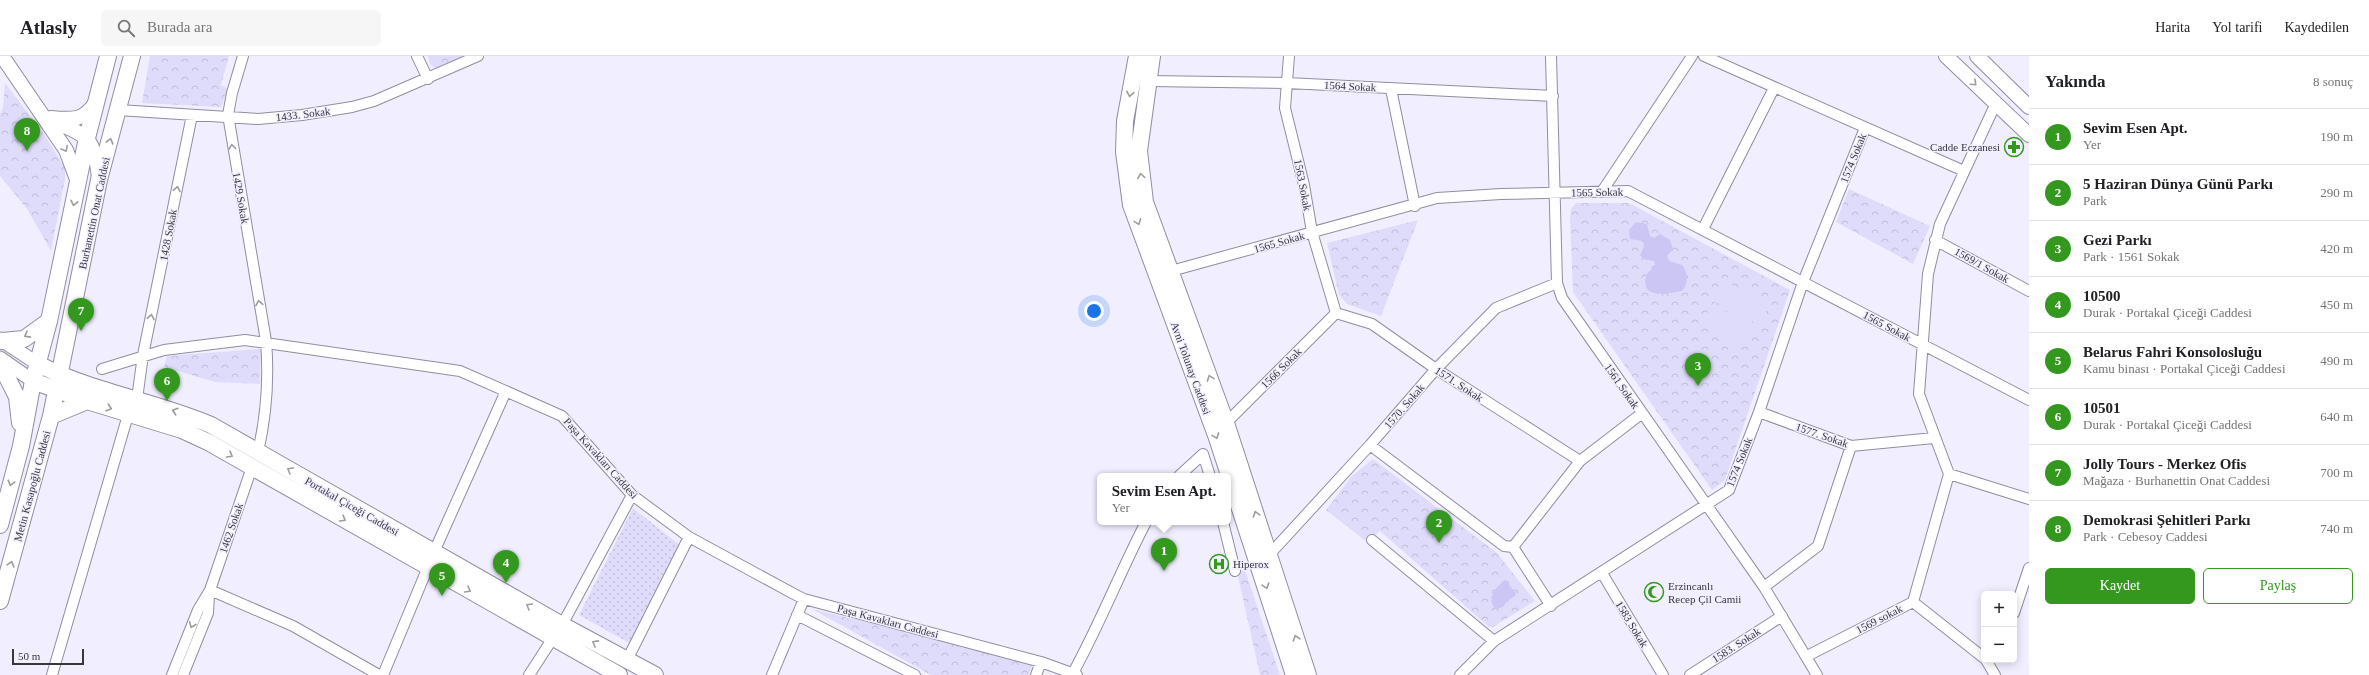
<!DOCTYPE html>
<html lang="tr">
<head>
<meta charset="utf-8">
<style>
	:root { --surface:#fff; --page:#f6f6f6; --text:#202124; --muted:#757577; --line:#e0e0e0; --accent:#34981e }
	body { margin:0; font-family:"Times New Roman",serif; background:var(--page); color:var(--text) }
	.controls { position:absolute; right:12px; bottom:12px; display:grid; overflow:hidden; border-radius:6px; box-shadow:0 2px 10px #0003 }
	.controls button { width:36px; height:36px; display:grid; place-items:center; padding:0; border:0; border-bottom:1px solid var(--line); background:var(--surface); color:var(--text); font:20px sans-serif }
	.scale { position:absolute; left:12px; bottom:10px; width:72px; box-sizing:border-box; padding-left:4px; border:2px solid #38373e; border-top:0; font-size:11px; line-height:14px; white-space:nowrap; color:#38373e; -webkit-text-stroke:3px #f1efff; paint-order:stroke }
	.you { position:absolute; left:1094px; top:255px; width:14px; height:14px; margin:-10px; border:3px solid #fff; border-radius:50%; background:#1a73e8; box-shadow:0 0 0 6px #1a73e833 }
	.badge { display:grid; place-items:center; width:26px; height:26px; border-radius:50%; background:var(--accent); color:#fff; font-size:13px; font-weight:700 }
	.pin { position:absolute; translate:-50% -33px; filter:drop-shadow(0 1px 2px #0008) }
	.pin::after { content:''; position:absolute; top:21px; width:14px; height:12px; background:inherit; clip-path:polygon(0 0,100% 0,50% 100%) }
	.popup { position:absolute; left:1097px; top:417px; width:134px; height:52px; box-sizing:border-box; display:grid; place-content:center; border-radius:6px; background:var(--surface); filter:drop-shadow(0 1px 3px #0005); font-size:13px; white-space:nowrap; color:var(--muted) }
	.popup b { font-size:15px; color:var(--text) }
	.popup::after { content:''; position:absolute; left:50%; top:100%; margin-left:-8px; border:8px solid transparent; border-top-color:var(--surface) }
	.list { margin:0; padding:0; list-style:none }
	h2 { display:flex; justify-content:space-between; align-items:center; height:52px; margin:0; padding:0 16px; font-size:17px }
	h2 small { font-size:13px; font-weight:400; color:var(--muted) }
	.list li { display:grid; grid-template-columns:26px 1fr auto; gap:12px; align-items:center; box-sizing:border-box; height:56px; padding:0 16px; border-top:1px solid var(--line) }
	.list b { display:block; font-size:15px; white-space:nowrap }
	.list p { margin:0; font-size:13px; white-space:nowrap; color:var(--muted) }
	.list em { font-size:13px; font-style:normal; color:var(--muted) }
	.actions { display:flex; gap:8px; padding:12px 16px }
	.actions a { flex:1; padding:9px 0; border:1px solid var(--accent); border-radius:6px; text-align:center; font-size:14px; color:var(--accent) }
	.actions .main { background:var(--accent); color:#fff }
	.icon { flex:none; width:22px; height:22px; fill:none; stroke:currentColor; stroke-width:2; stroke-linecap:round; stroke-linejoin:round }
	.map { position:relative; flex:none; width:2029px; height:619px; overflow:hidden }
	header { display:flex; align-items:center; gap:24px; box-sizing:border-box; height:56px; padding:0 20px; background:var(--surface); border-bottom:1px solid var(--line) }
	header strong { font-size:19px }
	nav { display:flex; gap:22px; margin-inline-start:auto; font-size:14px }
	.search { width:280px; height:36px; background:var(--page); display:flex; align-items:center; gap:10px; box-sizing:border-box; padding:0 14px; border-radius:6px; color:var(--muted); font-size:15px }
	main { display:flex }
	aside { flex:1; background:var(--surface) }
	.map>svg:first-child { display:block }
	.grass { fill:url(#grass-dots) }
	.park { fill:url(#park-crowns) }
	.pitch { fill:#dfdbfa }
	.water { fill:#ccc6f5 }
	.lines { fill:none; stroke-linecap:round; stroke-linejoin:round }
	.minor-casing { stroke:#8f8d9f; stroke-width:12 }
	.tertiary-casing { stroke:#8f8d9f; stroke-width:15 }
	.secondary-casing { stroke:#8f8d9f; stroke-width:16 }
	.primary-casing { stroke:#8f8d9f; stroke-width:18 }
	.minor { stroke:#fff; stroke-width:10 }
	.tertiary { stroke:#fff; stroke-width:13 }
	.secondary { stroke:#fff; stroke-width:14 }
	.primary { stroke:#fff; stroke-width:16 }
	.oneway { stroke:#9c9b9e }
	.labels { text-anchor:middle; stroke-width:3; stroke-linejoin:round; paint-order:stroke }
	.street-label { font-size:11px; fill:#38373e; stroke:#f1efff }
	.poi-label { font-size:11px; fill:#38373e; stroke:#f1efff; text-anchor:start }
</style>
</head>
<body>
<header>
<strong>Atlasly</strong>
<div class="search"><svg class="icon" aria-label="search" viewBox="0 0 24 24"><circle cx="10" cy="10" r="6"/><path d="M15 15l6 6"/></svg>Burada ara</div>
<nav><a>Harita</a><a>Yol tarifi</a><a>Kaydedilen</a></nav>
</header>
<main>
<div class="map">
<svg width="2029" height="619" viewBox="0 0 2029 619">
	<defs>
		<pattern id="grass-dots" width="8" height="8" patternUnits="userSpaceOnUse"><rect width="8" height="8" fill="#dfdbfa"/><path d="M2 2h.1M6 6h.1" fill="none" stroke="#c0bdd7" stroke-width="1.8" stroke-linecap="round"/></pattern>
		<pattern id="park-crowns" width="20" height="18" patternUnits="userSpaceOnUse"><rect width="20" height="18" fill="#dfdbfa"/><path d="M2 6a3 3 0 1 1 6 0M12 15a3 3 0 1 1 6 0" fill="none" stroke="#c0bdd7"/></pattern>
	</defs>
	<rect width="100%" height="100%" fill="#f1efff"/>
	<path class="grass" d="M633 452 681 490 631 588 579 559Z"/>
	<path class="park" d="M150 0H229L221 29 228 33 221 51 142 47Z
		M428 0H464L436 12 430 8Z
		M5 27 44 78 65 112V123L51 195 27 153 0 120V59L3 51Z
		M1849 133 1930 170 1913 208 1836 166Z
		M1576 147H1629L1790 234 1725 424 1712 434 1573 236 1570 164 1571 153Z
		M1418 164 1381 260 1347 248 1339 239 1327 187Z
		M261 293 260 328 215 326 164 311 167 300Z
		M1373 403 1497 497 1535 545 1493 571H1489L1380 475 1367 486 1326 454 1352 420Z
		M1245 514 1280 619H1260L1237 516Z
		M812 553 988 595 1033 609 1028 619H931Z"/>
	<path class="pitch" d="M1724 225 1769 249 1759 269 1713 245Z
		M1712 248 1754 270 1743 291 1701 270Z"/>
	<path class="water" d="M1636 166 1647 168 1650 180 1654 182 1660 178 1670 184 1673 193 1667 200 1669 205 1682 209C1688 217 1689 227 1682 235 1670 237 1640 245 1646 220 1648 214 1654 214 1655 208L1654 205 1644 203 1640 199 1644 190 1643 185 1630 183 1629 174Z
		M1505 524 1509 526V529L1516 537 1515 540 1507 545 1503 551 1496 553C1485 543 1496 531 1505 524Z"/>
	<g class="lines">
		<defs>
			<path id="minor" d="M243 0 232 37 228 59 266 285C269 321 266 361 258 396
				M417 0 428 23
				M1289 0 1285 52 1304 129 1312 176 1336 257
				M1551 0 1557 227 1562 242 1764 531 1817 619
				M1704 0 1964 115
				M1148 25 1287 27 1553 40
				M1391 33 1415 150
				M118 54 258 63 302 59 352 51 374 45 478 0
				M1603 134 1692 0
				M1703 173 1774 32
				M1935 184 2029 235
				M1171 215 1437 142 1501 138 1628 135 2029 344
				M1336 257 1372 268 1436 313 1580 405
				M102 313 164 294 245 284 460 315 562 360 632 439 689 481 794 538 804 543 1041 606 1077 619
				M137 343 143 299 192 59
				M1759 356 1851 390 1934 382
				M1226 367 1336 257
				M1370 389 1504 490 1513 491 1551 550
				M1949 418 2029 443
				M1179 420 1203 398 1210 420
				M1223 466 1235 515
				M1372 484 1494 585
				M1513 491 1580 405 1641 358
				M434 496 506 335
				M1269 499 1370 389 1436 313 1496 252 1557 227
				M1602 517 1663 619
				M1764 531 1818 490 1851 390
				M210 534 293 570 379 619
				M1913 546 1949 418 1919 338 1928 218 1940 168 1996 47
				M2014 557 2029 512
				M797 559 915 619
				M562 569 632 439
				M1807 600 1913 546 1984 602
				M627 604 689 481
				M1986 604 1995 619
				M1073 617C1100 568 1120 516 1146 466
				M52 619 128 359
				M172 619 198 554 210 534 252 411
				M183 619 208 557 209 538
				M383 619 428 511
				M529 619 553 582
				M772 619 804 543
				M1036 619 1041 606
				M1460 619 1494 585 1729 434 1759 356 1803 226 1865 72
				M1690 619 1782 560"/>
			<path id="tertiary" d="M0 283 38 308
				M0 302 33 325"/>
			<path id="secondary" d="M2 0 66 94 78 126
				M1946 0 2029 79
				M1977 0 2029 51
				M47 62C84 80 94 76 99 122
				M51 62C73 64 84 65 96 46"/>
			<path id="primary" d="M1137 0 1125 65 1124 96 1131 149 1217 382 1294 619
				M1152 0 1139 95 1145 146 1226 367 1308 619
				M2 285 24 283 49 265
				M0 307 17 341 20 367
				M38 308C92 336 155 345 211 369L562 569 655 619
				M33 325 87 345 182 374 208 386 619 619
				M51 360 87 345
				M0 469 21 390 33 325 49 265 87 82 108 0
				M0 545 51 360 99 124 132 0"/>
		</defs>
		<use href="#minor" class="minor-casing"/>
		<use href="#tertiary" class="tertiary-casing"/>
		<use href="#secondary" class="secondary-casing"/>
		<use href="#primary" class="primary-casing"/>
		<use href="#minor" class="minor"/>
		<use href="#tertiary" class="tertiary"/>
		<use href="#secondary" class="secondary"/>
		<use href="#primary" class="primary"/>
	</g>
	<defs><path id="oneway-chevron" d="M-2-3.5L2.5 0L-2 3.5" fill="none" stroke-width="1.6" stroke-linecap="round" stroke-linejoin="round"/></defs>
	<g class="oneway">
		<use href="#oneway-chevron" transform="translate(1974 27) rotate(43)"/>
		<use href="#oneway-chevron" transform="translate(1130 38) rotate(100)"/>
		<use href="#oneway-chevron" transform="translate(110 85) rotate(-75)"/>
		<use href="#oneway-chevron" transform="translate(232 91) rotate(-98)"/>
		<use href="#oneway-chevron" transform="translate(65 93) rotate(62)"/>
		<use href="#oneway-chevron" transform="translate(1141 120) rotate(-98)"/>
		<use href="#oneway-chevron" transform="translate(177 133) rotate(-79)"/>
		<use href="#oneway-chevron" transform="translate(74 147) rotate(102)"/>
		<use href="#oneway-chevron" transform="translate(1138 166) rotate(70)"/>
		<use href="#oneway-chevron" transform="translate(259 247) rotate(-100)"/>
		<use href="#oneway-chevron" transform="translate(151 261) rotate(-79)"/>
		<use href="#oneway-chevron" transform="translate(27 279) rotate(151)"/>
		<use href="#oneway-chevron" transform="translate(1210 322) rotate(-110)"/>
		<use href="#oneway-chevron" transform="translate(109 352) rotate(18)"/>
		<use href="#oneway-chevron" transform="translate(175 355) rotate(-162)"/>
		<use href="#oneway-chevron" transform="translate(1216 380) rotate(70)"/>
		<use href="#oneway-chevron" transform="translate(230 399) rotate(30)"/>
		<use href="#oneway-chevron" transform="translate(290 414) rotate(-150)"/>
		<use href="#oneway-chevron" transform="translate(11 427) rotate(105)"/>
		<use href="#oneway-chevron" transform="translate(1256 458) rotate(-108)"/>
		<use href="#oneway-chevron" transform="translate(343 463) rotate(30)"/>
		<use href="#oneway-chevron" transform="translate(11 508) rotate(-74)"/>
		<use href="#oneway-chevron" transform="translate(1266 530) rotate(72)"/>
		<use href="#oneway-chevron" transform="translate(468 534) rotate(30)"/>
		<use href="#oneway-chevron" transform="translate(529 550) rotate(-150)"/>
		<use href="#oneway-chevron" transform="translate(192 569) rotate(112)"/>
		<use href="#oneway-chevron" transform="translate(1296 582) rotate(-108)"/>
		<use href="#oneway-chevron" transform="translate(595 587) rotate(-151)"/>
	</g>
	<defs>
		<symbol id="pharmacy-ring" viewBox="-11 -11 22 22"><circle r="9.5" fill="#f1efff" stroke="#34981e" stroke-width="1.5"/><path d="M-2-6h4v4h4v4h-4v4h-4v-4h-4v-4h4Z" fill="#34981e"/></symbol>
		<symbol id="hospital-ring" viewBox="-11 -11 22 22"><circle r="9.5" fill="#f1efff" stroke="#34981e" stroke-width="1.5"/><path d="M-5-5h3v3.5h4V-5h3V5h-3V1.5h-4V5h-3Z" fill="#34981e"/></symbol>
		<symbol id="mosque-ring" viewBox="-11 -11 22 22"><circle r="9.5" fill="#f1efff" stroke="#34981e" stroke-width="1.5"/><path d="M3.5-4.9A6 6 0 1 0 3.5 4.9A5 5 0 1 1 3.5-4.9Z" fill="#34981e"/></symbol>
	</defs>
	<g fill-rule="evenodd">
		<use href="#pharmacy-ring" x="2003" y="80" width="22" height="22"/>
		<use href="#hospital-ring" x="1208" y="497" width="22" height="22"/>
		<use href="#mosque-ring" x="1643" y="525" width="22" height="22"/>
	</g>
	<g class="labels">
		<g class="street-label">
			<text transform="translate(1350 30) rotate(3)" y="4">1564 Sokak</text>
			<text transform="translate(303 58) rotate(-7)" y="4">1433. Sokak</text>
			<text transform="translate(1853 102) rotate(-68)" y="4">1574 Sokak</text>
			<text transform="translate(1303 129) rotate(79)" y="4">1563 Sokak</text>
			<text transform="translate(1597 136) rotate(-1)" y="4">1565 Sokak</text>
			<text transform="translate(241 142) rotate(80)" y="4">1429 Sokak</text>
			<text transform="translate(94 157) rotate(-78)" y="4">Burhanettin Onat Caddesi</text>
			<text transform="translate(168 179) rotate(-79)" y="4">1428 Sokak</text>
			<text transform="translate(1279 186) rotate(-16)" y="4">1565 Sokak</text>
			<text transform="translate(1982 209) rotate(29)" y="4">1569/1 Sokak</text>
			<text transform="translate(1887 270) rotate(28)" y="4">1565 Sokak</text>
			<text transform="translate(1191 312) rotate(70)" y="4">Avni Tolunay Caddesi</text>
			<text transform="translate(1281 312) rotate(-45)" y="4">1566 Sokak</text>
			<text transform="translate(1459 328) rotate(33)" y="4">1571. Sokak</text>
			<text transform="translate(1622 330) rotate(55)" y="4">1561 Sokak</text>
			<text transform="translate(1404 350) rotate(-49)" y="4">1570. Sokak</text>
			<text transform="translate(1822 379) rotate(19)" y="4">1577. Sokak</text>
			<text transform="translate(601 402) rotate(48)" y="4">Paşa Kavakları Caddesi</text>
			<text transform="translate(1739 406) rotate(-68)" y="4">1574 Sokak</text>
			<text transform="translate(32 430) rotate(-75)" y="4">Metin Kasapoğlu Caddesi</text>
			<text transform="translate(352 450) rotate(30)" y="4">Portakal Çiceği Caddesi</text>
			<text transform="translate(231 472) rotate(-71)" y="4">1462 Sokak</text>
			<text transform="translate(1879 563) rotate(-27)" y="4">1569 sokak</text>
			<text transform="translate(888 565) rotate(15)" y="4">Paşa Kavakları Caddesi</text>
			<text transform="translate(1632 568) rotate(59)" y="4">1583 Sokak</text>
			<text transform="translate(1736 589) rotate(-33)" y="4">1583. Sokak</text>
		</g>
		<g class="poi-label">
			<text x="2000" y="95" text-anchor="end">Cadde Eczanesi</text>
			<text x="1233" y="512">Hiperox</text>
			<text x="1668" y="534">Erzincanlı<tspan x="1668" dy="13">Recep Çil Camii</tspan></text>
		</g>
	</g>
</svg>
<div class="controls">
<button>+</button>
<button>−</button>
</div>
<div class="scale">50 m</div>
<div class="you"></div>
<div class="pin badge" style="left:1164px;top:515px">1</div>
<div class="popup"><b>Sevim Esen Apt.</b>Yer</div>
<div class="pin badge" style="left:1439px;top:487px">2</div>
<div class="pin badge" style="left:1698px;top:330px">3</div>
<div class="pin badge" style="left:506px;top:527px">4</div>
<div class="pin badge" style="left:442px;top:540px">5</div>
<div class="pin badge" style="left:167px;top:345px">6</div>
<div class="pin badge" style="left:81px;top:275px">7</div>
<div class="pin badge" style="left:27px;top:95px">8</div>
</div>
<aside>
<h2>Yakında<small>8 sonuç</small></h2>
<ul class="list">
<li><span class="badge">1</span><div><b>Sevim Esen Apt.</b><p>Yer</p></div><em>190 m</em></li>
<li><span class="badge">2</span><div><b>5 Haziran Dünya Günü Parkı</b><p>Park</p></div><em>290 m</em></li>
<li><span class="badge">3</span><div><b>Gezi Parkı</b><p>Park · 1561 Sokak</p></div><em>420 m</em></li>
<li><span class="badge">4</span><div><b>10500</b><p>Durak · Portakal Çiceği Caddesi</p></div><em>450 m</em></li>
<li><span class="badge">5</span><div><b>Belarus Fahri Konsolosluğu</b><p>Kamu binası · Portakal Çiceği Caddesi</p></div><em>490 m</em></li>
<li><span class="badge">6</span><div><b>10501</b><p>Durak · Portakal Çiceği Caddesi</p></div><em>640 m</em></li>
<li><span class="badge">7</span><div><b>Jolly Tours - Merkez Ofis</b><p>Mağaza · Burhanettin Onat Caddesi</p></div><em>700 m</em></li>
<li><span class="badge">8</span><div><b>Demokrasi Şehitleri Parkı</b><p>Park · Cebesoy Caddesi</p></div><em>740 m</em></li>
</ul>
<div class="actions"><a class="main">Kaydet</a><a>Paylaş</a></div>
</aside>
</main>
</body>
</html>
